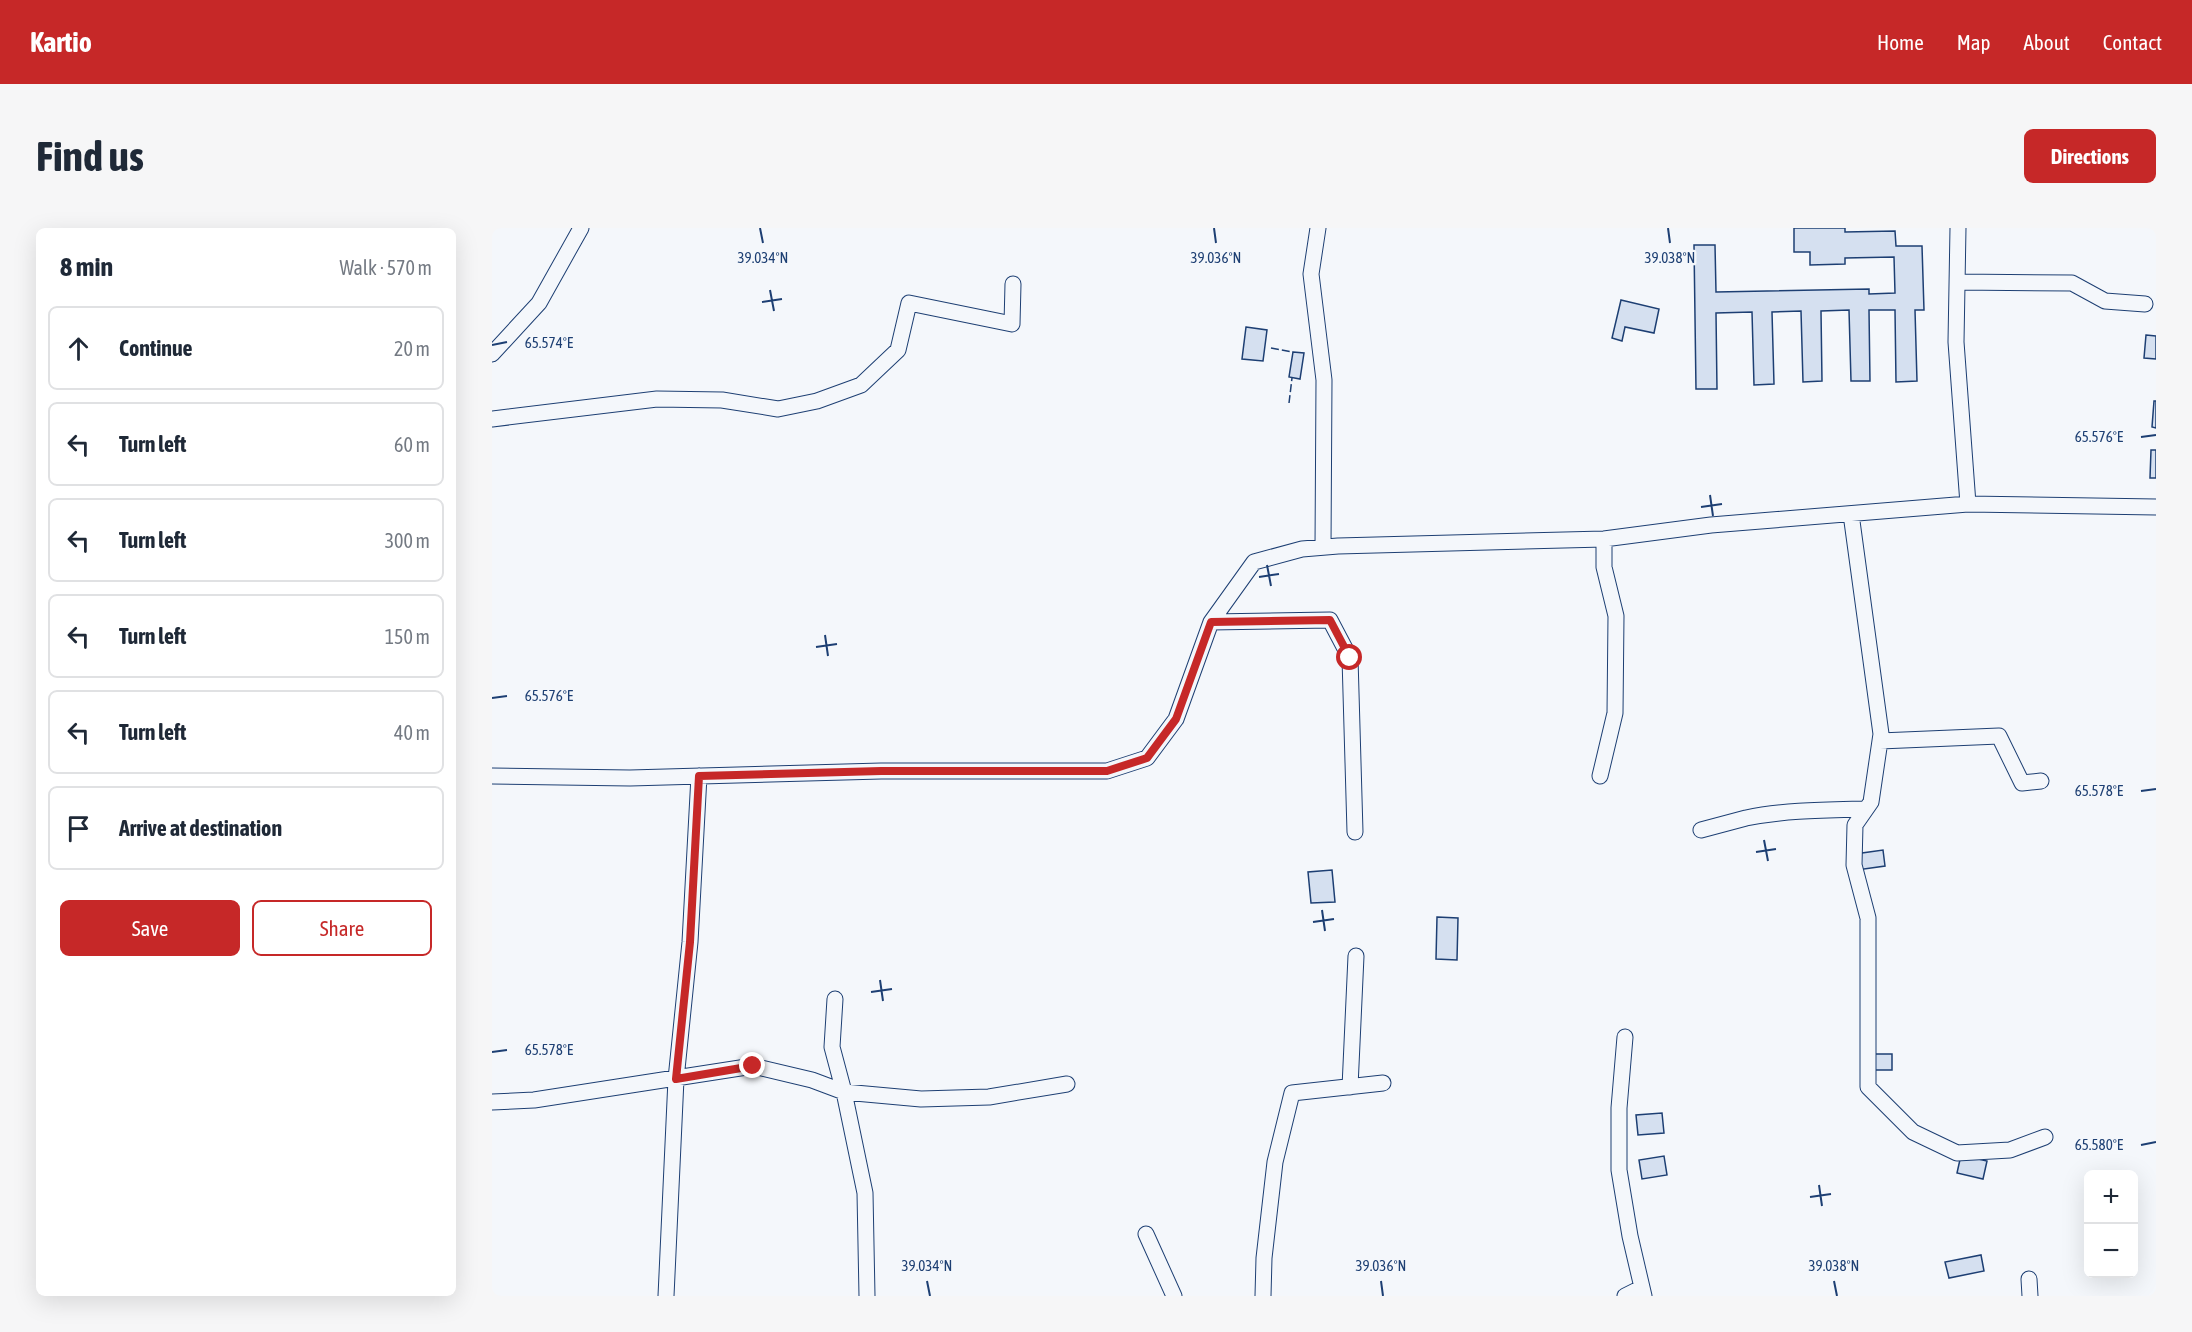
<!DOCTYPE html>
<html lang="en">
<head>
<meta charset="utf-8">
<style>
	:root { --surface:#fff; --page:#f6f6f7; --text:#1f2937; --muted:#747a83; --line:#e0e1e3; --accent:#c62828 }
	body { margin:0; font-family:"Asap Condensed",sans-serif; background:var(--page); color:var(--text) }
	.controls { position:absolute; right:18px; bottom:18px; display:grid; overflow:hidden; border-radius:9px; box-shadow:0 6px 24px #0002 }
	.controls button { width:54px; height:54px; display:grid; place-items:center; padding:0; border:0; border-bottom:2px solid var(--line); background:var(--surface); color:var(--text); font:30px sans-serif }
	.stop { position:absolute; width:18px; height:18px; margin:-14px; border:4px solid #c62828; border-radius:50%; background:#fff }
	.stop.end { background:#c62828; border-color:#fff; box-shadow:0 2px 6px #0008 }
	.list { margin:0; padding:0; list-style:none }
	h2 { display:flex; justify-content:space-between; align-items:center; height:78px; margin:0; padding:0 24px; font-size:26px }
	h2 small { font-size:20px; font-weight:400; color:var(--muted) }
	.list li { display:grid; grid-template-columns:39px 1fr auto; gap:18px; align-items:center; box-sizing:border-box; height:84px; margin:0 12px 12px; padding:0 12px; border:2px solid var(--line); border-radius:9px }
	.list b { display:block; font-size:22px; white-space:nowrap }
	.list em { font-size:20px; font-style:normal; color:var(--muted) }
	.actions { display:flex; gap:12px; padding:18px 24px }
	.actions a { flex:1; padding:14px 0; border:2px solid var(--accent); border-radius:9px; text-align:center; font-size:21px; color:var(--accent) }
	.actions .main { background:var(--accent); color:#fff }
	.icon { flex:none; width:33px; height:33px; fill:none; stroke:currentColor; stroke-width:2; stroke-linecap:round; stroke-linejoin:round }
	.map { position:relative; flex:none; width:1664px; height:1068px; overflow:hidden; border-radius:9px }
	header { display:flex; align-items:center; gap:36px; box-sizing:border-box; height:84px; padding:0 30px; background:var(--accent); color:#fff }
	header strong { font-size:28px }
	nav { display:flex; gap:33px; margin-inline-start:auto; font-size:21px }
	.intro { display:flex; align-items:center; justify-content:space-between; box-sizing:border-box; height:144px; padding:0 36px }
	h1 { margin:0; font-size:42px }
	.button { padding:15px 27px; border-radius:9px; background:var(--accent); color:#fff; font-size:21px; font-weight:700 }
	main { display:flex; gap:36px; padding:0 36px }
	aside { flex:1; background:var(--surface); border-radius:9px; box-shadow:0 6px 24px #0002 }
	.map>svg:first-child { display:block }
	.building { fill:#d5e0f0; stroke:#1d3f73; stroke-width:1.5 }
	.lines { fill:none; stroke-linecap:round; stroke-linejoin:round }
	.minor-casing { stroke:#1d3f73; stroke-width:17 }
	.minor { stroke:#f4f7fb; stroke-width:15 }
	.fence { stroke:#1d3f73; stroke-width:1.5; stroke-dasharray:8 3; stroke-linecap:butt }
	.route { stroke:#c62828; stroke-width:8 }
	.ticks { fill:none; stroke:#1d3f73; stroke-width:2 }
	.ticks-label { font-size:15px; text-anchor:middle; fill:#1d3f73; stroke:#f4f7fb; stroke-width:4.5; stroke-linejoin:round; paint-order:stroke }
</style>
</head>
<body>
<header>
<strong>Kartio</strong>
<nav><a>Home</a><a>Map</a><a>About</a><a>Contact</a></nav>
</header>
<div class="intro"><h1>Find us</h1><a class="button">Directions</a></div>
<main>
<aside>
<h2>8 min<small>Walk · 570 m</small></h2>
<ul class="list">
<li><svg class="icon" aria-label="ahead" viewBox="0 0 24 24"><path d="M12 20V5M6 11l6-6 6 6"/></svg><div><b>Continue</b></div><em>20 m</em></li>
<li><svg class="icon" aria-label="left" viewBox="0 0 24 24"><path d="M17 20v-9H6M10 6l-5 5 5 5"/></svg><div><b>Turn left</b></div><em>60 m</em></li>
<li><svg class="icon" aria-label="left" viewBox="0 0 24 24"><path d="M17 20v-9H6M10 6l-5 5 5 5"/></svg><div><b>Turn left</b></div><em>300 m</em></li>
<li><svg class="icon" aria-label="left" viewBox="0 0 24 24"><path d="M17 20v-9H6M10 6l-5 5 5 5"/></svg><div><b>Turn left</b></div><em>150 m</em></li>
<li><svg class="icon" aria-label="left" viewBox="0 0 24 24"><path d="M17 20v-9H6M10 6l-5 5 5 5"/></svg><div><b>Turn left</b></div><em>40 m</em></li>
<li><svg class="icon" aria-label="arrive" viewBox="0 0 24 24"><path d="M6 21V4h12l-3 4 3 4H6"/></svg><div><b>Arrive at destination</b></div></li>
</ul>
<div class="actions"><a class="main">Save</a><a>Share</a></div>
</aside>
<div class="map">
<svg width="1664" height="1068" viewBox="0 0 1664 1068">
	<rect width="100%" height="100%" fill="#f4f7fb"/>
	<path class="building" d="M1302 0H1353V4L1403 3 1404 18H1430L1432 82H1423L1425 153 1404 154 1403 82H1377L1378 153H1359L1357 82 1329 83 1330 153 1311 154 1309 83 1280 84 1282 156 1262 157 1260 84 1224 85 1225 161H1204L1202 17H1223L1224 64 1377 61V66L1403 65 1402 29 1353 30V36L1318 37V24H1302Z
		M1129 72 1167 81 1162 105 1133 99 1130 113 1120 110Z
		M754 99 775 102 771 133 750 131Z
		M1654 107 1664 108V131L1652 130Z
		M801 124 812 125 808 151 797 149Z
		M1662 173H1664V200L1660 199Z
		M1659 222H1664V250H1658Z
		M1391 622 1393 638 1365 642 1363 626Z
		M840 642 843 674 819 675 816 644Z
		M945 689 966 690 965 732 944 731Z
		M1378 826H1400V842H1378Z
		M1170 885 1172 905 1146 907 1144 887Z
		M1469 927 1495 933 1491 951 1465 945Z
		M1172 928 1175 947 1150 951 1147 932Z
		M1489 1027 1492 1043 1457 1050 1453 1034Z"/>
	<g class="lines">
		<defs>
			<path id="minor" d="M826 0 819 46 832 152 831 319
				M1466 0 1464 114 1476 276
				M1465 54 1580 55 1613 73 1653 76
				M0 126 47 75 89 0
				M0 191 165 171 230 172 286 181 325 173 369 157 406 122 417 75 520 96 521 56
				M1359 286 1389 506 1379 574 1363 597 1362 637 1376 690V859L1421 904 1465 925 1518 922 1553 909
				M719 394 838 392 858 430 863 604
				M1388 513 1507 508 1530 555 1549 553
				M0 548 138 550 389 543H615L655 530 684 491 719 394 762 334 810 321 846 318 1112 311 1219 297 1476 276 1664 279
				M1108 548 1123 485 1124 388 1112 339V311
				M1209 602C1224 598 1239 594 1254 590 1293 582 1334 582 1374 581
				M343 771 340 819 352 864 373 965 375 1068
				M1133 809 1127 880V942L1138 1008 1152 1068
				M858 859 864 728
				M0 874 42 872 261 838 320 852 352 864 429 871 497 869 575 856
				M654 1006 682 1068
				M1537 1051 1538 1068
				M174 1068 184 851 198 714 207 548
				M771 1068 772 1030 783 934 800 865 891 855
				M1133 1068 1149 1060"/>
		</defs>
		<use href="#minor" class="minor-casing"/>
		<use href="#minor" class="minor"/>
		<path class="fence" d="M779 120 801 124
			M797 175 800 150"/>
	</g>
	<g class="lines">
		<path class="route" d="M261 838 184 851 198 714 207 548 389 543H615L655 530 684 491 719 394 838 392 858 430"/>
	</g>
	<path class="ticks" d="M268 0 271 15M722 0 724 15M1176 0 1178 15M278 62 282 83M270 74 290 71M0 117 15 114M1649 209 1664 207M1218 267 1221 288M1209 279 1230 276M775 337 779 358M767 349 787 346M333 407 336 428M324 419 345 416M0 470 15 468M1649 563 1664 561M1272 612 1276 633M1264 624 1284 621M830 682 833 703M821 694 842 691M388 752 391 773M379 764 400 761M0 824 15 822M1649 917 1664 914M1327 957 1330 978M1318 969 1339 966M435 1053 438 1068M889 1053 891 1068M1342 1053 1345 1068"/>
	<g class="ticks-label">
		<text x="271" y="35">39.034°N</text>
		<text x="724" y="35">39.036°N</text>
		<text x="1178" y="35">39.038°N</text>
		<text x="57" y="120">65.574°E</text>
		<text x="1607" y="214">65.576°E</text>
		<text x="57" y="473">65.576°E</text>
		<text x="1607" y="568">65.578°E</text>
		<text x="57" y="827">65.578°E</text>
		<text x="1607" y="922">65.580°E</text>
		<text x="435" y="1043">39.034°N</text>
		<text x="889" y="1043">39.036°N</text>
		<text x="1342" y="1043">39.038°N</text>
	</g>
</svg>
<div class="controls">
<button>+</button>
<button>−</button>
</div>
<div class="stop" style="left:858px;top:430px"></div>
<div class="stop end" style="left:261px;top:838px"></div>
</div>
</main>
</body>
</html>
